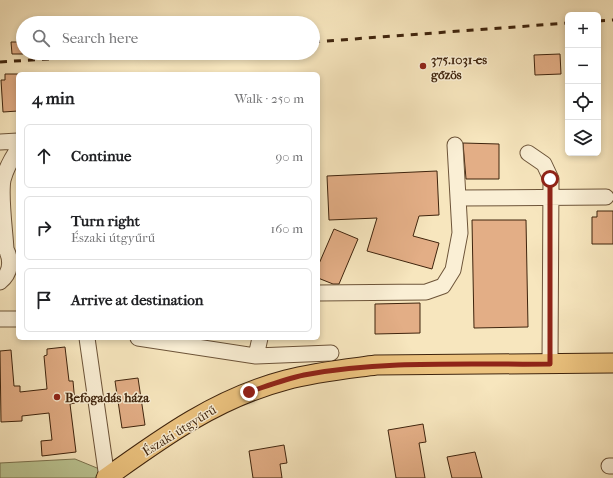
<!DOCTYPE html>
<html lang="en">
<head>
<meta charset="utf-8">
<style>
	:root { --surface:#fff; --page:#f6f6f6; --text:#202124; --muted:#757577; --line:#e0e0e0 }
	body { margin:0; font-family:"IM FELL French Canon",serif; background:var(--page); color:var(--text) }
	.controls { position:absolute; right:12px; top:12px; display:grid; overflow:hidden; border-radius:6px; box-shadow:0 2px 6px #0003 }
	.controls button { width:36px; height:36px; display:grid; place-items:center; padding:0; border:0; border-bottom:1px solid var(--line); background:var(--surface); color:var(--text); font:20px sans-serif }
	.stop { position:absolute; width:12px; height:12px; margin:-9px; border:3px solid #8f2418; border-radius:50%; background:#fff }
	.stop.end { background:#8f2418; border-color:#fff; box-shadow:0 1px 4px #0008 }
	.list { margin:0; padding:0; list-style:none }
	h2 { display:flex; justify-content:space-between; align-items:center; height:52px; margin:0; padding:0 16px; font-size:17px }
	h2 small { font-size:13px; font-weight:400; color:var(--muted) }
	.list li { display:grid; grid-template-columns:26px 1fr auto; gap:12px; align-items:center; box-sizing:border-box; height:64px; margin:0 8px 8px; padding:0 8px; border:1px solid var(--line); border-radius:6px }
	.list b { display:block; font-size:15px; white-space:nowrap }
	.list p { margin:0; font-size:13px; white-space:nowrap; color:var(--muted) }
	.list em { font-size:13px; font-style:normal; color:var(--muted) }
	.icon { flex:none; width:22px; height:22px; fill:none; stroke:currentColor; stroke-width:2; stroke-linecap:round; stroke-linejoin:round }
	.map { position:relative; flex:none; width:613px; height:478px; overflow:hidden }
	.search { position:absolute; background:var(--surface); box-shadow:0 2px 6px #0003; left:16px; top:16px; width:304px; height:44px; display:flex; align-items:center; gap:10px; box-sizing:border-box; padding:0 14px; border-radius:22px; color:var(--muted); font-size:15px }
	.panel { position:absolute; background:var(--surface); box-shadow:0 2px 6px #0003; left:16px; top:72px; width:304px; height:268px; border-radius:6px }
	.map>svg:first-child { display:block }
	.green { fill:#bbc593; stroke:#7d7450 }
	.building { fill:#e3ae86; stroke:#3f240d }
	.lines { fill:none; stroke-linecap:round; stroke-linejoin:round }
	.minor-casing { stroke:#6d5439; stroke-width:17 }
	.major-casing { stroke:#3f240d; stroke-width:21 }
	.minor { stroke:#faefd5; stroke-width:15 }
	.major { stroke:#ecc37f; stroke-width:19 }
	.rail { stroke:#3f240d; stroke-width:3; stroke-dasharray:7 7; stroke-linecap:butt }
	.route { stroke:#8f2418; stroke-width:5 }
	.poi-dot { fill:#8f2418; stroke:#faefd5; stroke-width:1.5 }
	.labels { text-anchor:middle; stroke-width:3; stroke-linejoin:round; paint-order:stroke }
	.poi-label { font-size:13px; font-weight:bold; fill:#3f240d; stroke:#faefd5; text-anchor:start }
	.street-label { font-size:13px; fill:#3f240d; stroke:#faefd5 }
</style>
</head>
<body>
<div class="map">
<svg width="613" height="478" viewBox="0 0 613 478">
	<rect width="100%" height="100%" fill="#f7e6be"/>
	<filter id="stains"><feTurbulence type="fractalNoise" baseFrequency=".005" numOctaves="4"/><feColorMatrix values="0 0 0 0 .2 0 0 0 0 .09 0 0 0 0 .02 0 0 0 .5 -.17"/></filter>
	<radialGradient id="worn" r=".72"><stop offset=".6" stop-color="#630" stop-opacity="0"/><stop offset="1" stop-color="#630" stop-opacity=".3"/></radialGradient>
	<path class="green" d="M75 459 97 468 107 478H0V463Z"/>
	<path class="building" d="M11 42H23V54H12Z
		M560 54 561 74 535 75 534 55Z
		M5 74H18V111L3 112 1 80H5Z
		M463 143 499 144V179H466Z
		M437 171 439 215 419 216 413 236 439 243 432 269 367 251 377 218 329 220 327 176Z
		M597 211H613V244H592V217H597Z
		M472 220H526L528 327 474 328Z
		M334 229 358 239 339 284H333L318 278V266Z
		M420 303V333L375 334V304Z
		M65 347 69 381H73L75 403 70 404 76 452 42 456 41 441 52 440 49 413 22 416V421L1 422 0 351 11 350 14 386H20V392L47 389 44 356 47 355V349Z
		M138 378 145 425 122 428 115 381Z
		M423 424 426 442 419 443 425 478H396L388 430Z
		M284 445 287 463 280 464 282 478H253L249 451Z
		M475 452 482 478H452L447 457Z"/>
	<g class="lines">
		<defs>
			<path id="minor" d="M0 142 18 141
				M528 153 544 164 551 179 550 364
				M459 198 606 197
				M0 282C11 273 12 261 6 249 5 231 0 196 3 180 6 168 12 158 18 149
				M318 293 426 292 443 286 453 270 460 233 455 145
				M0 319H18
				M87 338 107 478
				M138 338 256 356 331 353
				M256 356 260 338
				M609 466H613"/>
			<path id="major" d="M106 478C163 437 217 398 286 380 315 372 346 369 376 365L613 363"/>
		</defs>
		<use href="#minor" class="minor-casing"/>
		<use href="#major" class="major-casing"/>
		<use href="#minor" class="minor"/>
		<use href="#major" class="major"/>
		<path class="rail" d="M598 21 613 20
			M313 42 568 23
			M0 62 142 53"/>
	</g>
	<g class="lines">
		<path class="route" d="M249 392C267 386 285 379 304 375 384 360 469 365 550 364V179"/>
	</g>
	<g class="poi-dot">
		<circle cx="423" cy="66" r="4"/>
		<circle cx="57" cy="397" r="4"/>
	</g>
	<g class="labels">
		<g class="poi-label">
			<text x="431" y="64">375.1031-es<tspan x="431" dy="15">gőzös</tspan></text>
			<text x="65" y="402">Befogadás háza</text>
		</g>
		<g class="street-label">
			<text transform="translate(179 430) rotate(-32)" y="5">Északi útgyűrű</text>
		</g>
	</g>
	<rect width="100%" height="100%" filter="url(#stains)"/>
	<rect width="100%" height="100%" fill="url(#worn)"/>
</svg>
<div class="controls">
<button>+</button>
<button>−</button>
<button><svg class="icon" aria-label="locate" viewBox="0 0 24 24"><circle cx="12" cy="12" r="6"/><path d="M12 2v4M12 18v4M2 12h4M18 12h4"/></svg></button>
<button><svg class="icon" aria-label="layers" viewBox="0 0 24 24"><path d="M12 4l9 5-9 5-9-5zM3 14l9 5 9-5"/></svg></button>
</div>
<div class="stop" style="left:550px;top:179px"></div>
<div class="stop end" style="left:249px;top:392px"></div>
<div class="search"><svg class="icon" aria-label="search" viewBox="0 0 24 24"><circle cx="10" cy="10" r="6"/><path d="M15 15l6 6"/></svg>Search here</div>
<section class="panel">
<h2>4 min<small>Walk · 250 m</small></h2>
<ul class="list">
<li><svg class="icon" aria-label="ahead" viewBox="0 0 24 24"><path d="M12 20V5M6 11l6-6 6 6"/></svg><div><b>Continue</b></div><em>90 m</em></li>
<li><svg class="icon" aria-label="right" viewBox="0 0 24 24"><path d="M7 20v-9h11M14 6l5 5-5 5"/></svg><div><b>Turn right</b><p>Északi útgyűrű</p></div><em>160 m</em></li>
<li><svg class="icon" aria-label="arrive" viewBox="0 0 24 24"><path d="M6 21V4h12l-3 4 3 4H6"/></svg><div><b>Arrive at destination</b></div></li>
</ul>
</section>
</div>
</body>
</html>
